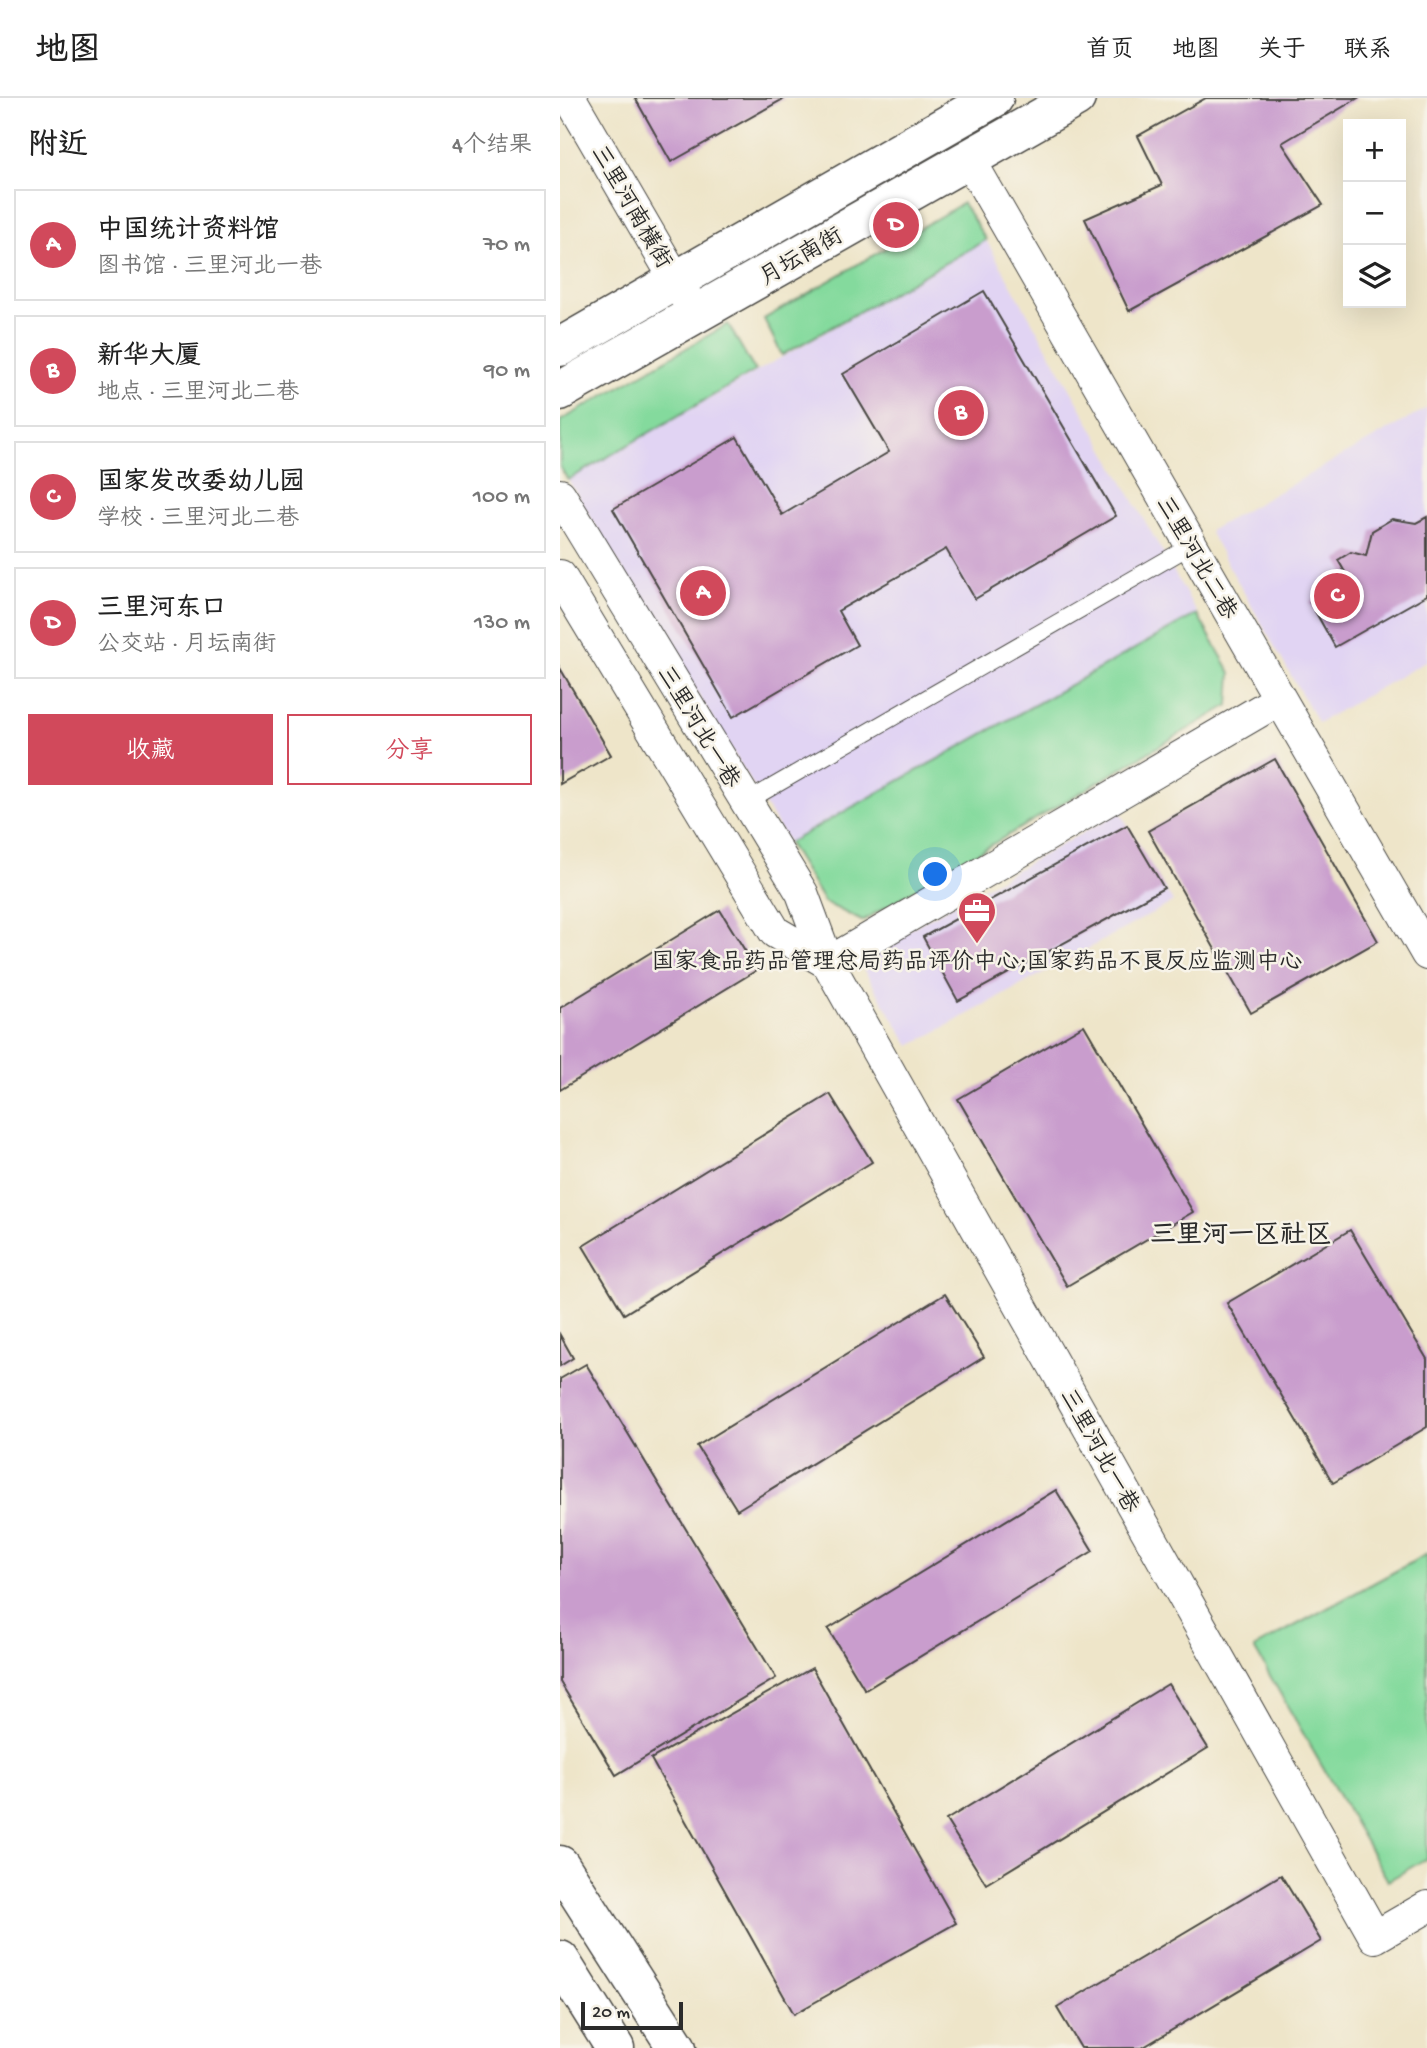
<!DOCTYPE html>
<html lang="zh">
<head>
<meta charset="utf-8">
<style>
	:root { --surface:#fff; --page:#f2f2f2; --text:#222; --muted:#767676; --line:#e0e0e0; --accent:#d1495b }
	body { margin:0; font-family:"Gochi Hand","LXGW WenKai TC",sans-serif; background:var(--page); color:var(--text) }
	.controls { position:absolute; right:21px; top:21px; display:grid; overflow:hidden; border-radius:0px; box-shadow:0 7px 28px #0002 }
	.controls button { width:63px; height:63px; display:grid; place-items:center; padding:0; border:0; border-bottom:2px solid var(--line); background:var(--surface); color:var(--text); font:35px sans-serif }
	.scale { position:absolute; left:21px; bottom:18px; width:102px; box-sizing:border-box; padding-left:7px; border:4px solid #2b2b2b; border-top:0; font-size:19px; line-height:24px; white-space:nowrap; color:#2b2b2b; -webkit-text-stroke:5px #f7f3e8; paint-order:stroke }
	.you { position:absolute; left:376px; top:777px; width:24px; height:24px; margin:-18px; border:5px solid #fff; border-radius:50%; background:#1a73e8; box-shadow:0 0 0 10px #1a73e833 }
	.badge { display:grid; place-items:center; width:46px; height:46px; border-radius:50%; background:var(--accent); color:#fff; font-size:23px; font-weight:700 }
	.pin { position:absolute; translate:-50% -50%; border:4px solid #fff; box-shadow:0 2px 7px #0006 }
	.list { margin:0; padding:0; list-style:none }
	h2 { display:flex; justify-content:space-between; align-items:center; height:91px; margin:0; padding:0 28px; font-size:30px }
	h2 small { font-size:23px; font-weight:400; color:var(--muted) }
	.list li { display:grid; grid-template-columns:46px 1fr auto; gap:21px; align-items:center; box-sizing:border-box; height:112px; margin:0 14px 14px; padding:0 14px; border:2px solid var(--line); border-radius:0px }
	.list b { display:block; font-size:26px; white-space:nowrap }
	.list p { margin:0; font-size:23px; white-space:nowrap; color:var(--muted) }
	.list em { font-size:23px; font-style:normal; color:var(--muted) }
	.actions { display:flex; gap:14px; padding:21px 28px }
	.actions a { flex:1; padding:16px 0; border:2px solid var(--accent); border-radius:0px; text-align:center; font-size:24px; color:var(--accent) }
	.actions .main { background:var(--accent); color:#fff }
	.icon { flex:none; width:38px; height:38px; fill:none; stroke:currentColor; stroke-width:2; stroke-linecap:round; stroke-linejoin:round }
	.map { position:relative; flex:none; width:867px; height:1950px; overflow:hidden }
	header { display:flex; align-items:center; gap:42px; box-sizing:border-box; height:98px; padding:0 35px; background:var(--surface); border-bottom:2px solid var(--line) }
	header strong { font-size:33px }
	nav { display:flex; gap:38px; margin-inline-start:auto; font-size:24px }
	main { display:flex }
	aside { flex:1; background:var(--surface) }
	.map>svg:first-child { display:block }
	.built { fill:#e1d4f3 }
	.green { fill:#84da9d; stroke:#588264; stroke-width:2 }
	.building { fill:#c99dcd }
	.lines { fill:none; stroke-linecap:round; stroke-linejoin:round }
	.service-casing { stroke:#484743; stroke-width:18 }
	.minor-casing { stroke:#484743; stroke-width:34 }
	.secondary-casing { stroke:#484743; stroke-width:41 }
	.service { stroke:#fff; stroke-width:16 }
	.minor { stroke:#fff; stroke-width:32 }
	.secondary { stroke:#fff; stroke-width:38 }
	.labels { text-anchor:middle; stroke-width:5; stroke-linejoin:round; paint-order:stroke }
	.street-label { font-size:23px; fill:#2b2b2b; stroke:#f7f3e8 }
	.poi-label { font-size:23px; fill:#2b2b2b; stroke:#f7f3e8 }
	.quarter-label { font-size:26px; font-weight:bold; fill:#2b2b2b; stroke:#f7f3e8 }
</style>
</head>
<body>
<header>
<strong>地图</strong>
<nav><a>首页</a><a>地图</a><a>关于</a><a>联系</a></nav>
</header>
<main>
<aside>
<h2>附近<small>4个结果</small></h2>
<ul class="list">
<li><span class="badge">A</span><div><b>中国统计资料馆</b><p>图书馆 · 三里河北一巷</p></div><em>70 m</em></li>
<li><span class="badge">B</span><div><b>新华大厦</b><p>地点 · 三里河北二巷</p></div><em>90 m</em></li>
<li><span class="badge">C</span><div><b>国家发改委幼儿园</b><p>学校 · 三里河北二巷</p></div><em>100 m</em></li>
<li><span class="badge">D</span><div><b>三里河东口</b><p>公交站 · 月坛南街</p></div><em>130 m</em></li>
</ul>
<div class="actions"><a class="main">收藏</a><a>分享</a></div>
</aside>
<div class="map">
<svg width="867" height="1950" viewBox="0 0 867 1950">
	<rect width="100%" height="100%" fill="#f7f3e8"/>
	<filter id="ink" filterUnits="userSpaceOnUse"><feTurbulence type="fractalNoise" baseFrequency=".0143" numOctaves="2"/><feDisplacementMap in="SourceGraphic" scale="14" xChannelSelector="R" yChannelSelector="G"/><feConvolveMatrix kernelMatrix="1 2 1 2 8 2 1 2 1" color-interpolation-filters="sRGB"/></filter>
	<filter id="wash" filterUnits="userSpaceOnUse"><feTurbulence type="fractalNoise" baseFrequency=".00686" numOctaves="4" result="noise"/><feDisplacementMap in="SourceGraphic" scale="28" xChannelSelector="R" yChannelSelector="G"/><feGaussianBlur stdDeviation="1.57" result="paint"/><feColorMatrix in="noise" values="0 0 0 0 0 0 0 0 0 0 0 0 0 0 0 0 0 1.4 0 .05"/><feComposite in="paint" operator="in"/></filter>
	<g filter="url(#wash)">
		<rect width="100%" height="100%" fill="#eee5c9"/>
		<path class="built" d="M426 142 671 575 669 607 302 823 264 804 8 382Z
			M867 310V563L758 625 649 433Z
			M560 714 613 804 350 948 302 869 301 858Z"/>
		<path class="green" d="M403 105 426 142 222 257 204 221Z
			M168 226 195 273 8 382 0 369V323Z
			M637 516 671 575 669 607 302 823 264 804 228 745Z
			M867 1456V1760L828 1783 694 1550Z"/>
		<g id="blocks">
			<path class="building" d="M75 0H225L111 64Z
				M646 0H798L722 45 763 107 569 213 525 121 602 87 578 38Z
				M424 193 556 418 415 501 386 451 278 513 297 547 173 619 53 411 177 339 222 417 329 354 283 276Z
				M867 419V497L775 549 750 504 789 481 778 462 791 454 806 458 812 433 832 421 856 425Z
				M0 570 51 657 0 686Z
				M715 661 818 843 691 915 588 733Z
				M567 727 604 790 398 903 363 839Z
				M160 812 197 872 0 992V910Z
				M524 927 633 1114 507 1188 398 1001Z
				M270 996 312 1064 64 1216 23 1148Z
				M790 1132 867 1261V1329L773 1385 667 1205Z
				M385 1196 424 1259 177 1412 137 1348Z
				M0 1237 13 1260 0 1268Z
				M26 1266 216 1580 56 1677 0 1584V1281Z
				M496 1392 533 1453 305 1592 268 1531Z
				M252 1570 396 1825 234 1916 91 1661Z
				M608 1586 648 1650 426 1786 386 1722Z
				M721 1777 761 1843 582 1950H521L497 1910Z"/>
		</g>
	</g>
	<g filter="url(#ink)">
		<use href="#blocks" fill-opacity="0" stroke="#484743" stroke-width="2"/>
		<g class="lines">
			<defs>
				<path id="service" d="M186 704 632 447"/>
				<path id="minor" d="M10 0 127 201
					M409 61 867 856
					M0 397 242 795 268 865 815 1839 867 1809
					M0 478 215 834 268 865
					M268 865 720 601"/>
				<path id="secondary" d="M0 249 434 0
					M0 293 516 0
					M0 1767 117 1950
					M0 1862 55 1950"/>
			</defs>
			<use href="#service" class="service-casing"/>
			<use href="#minor" class="minor-casing"/>
			<use href="#secondary" class="secondary-casing"/>
			<use href="#service" class="service"/>
			<use href="#minor" class="minor"/>
			<use href="#secondary" class="secondary"/>
		</g>
	</g>
	<defs>
		<symbol id="office-pin" viewBox="-11 -11 22 30"><path d="M0 17L-7.5 6A9.5 9.5 0 1 1 7.5 6Z" fill="#d1495b" stroke="#f7f3e8"/><path d="M-6-3h4V-5.5h4V-3h4V5H-6ZM-1-4.5V-3h2v-1.5ZM-6 0V1H6V0Z" fill="#fff"/></symbol>
	</defs>
	<g fill-rule="evenodd">
		<use href="#office-pin" x="395" y="791" width="44" height="60"/>
	</g>
	<g class="labels">
		<g class="street-label">
			<text transform="translate(73 108) rotate(60)" y="8">三里河南横街</text>
			<text transform="translate(240 157) rotate(-30)" y="8">月坛南街</text>
			<text transform="translate(638 459) rotate(60)" y="8">三里河北二巷</text>
			<text transform="translate(140 628) rotate(59)" y="8">三里河北一巷</text>
			<text transform="translate(541 1352) rotate(61)" y="8">三里河北一巷</text>
		</g>
		<g class="poi-label">
			<text x="417" y="870">国家食品药品管理总局药品评价中心;国家药品不良反应监测中心</text>
		</g>
		<g class="quarter-label">
			<text x="681" y="1144">三里河一区社区</text>
		</g>
	</g>
</svg>
<div class="controls">
<button>+</button>
<button>−</button>
<button><svg class="icon" aria-label="layers" viewBox="0 0 24 24"><path d="M12 4l9 5-9 5-9-5zM3 14l9 5 9-5"/></svg></button>
</div>
<div class="scale">20 m</div>
<div class="you"></div>
<div class="pin badge" style="left:143px;top:495px">A</div>
<div class="pin badge" style="left:401px;top:315px">B</div>
<div class="pin badge" style="left:777px;top:498px">C</div>
<div class="pin badge" style="left:336px;top:127px">D</div>
</div>
</main>
</body>
</html>
